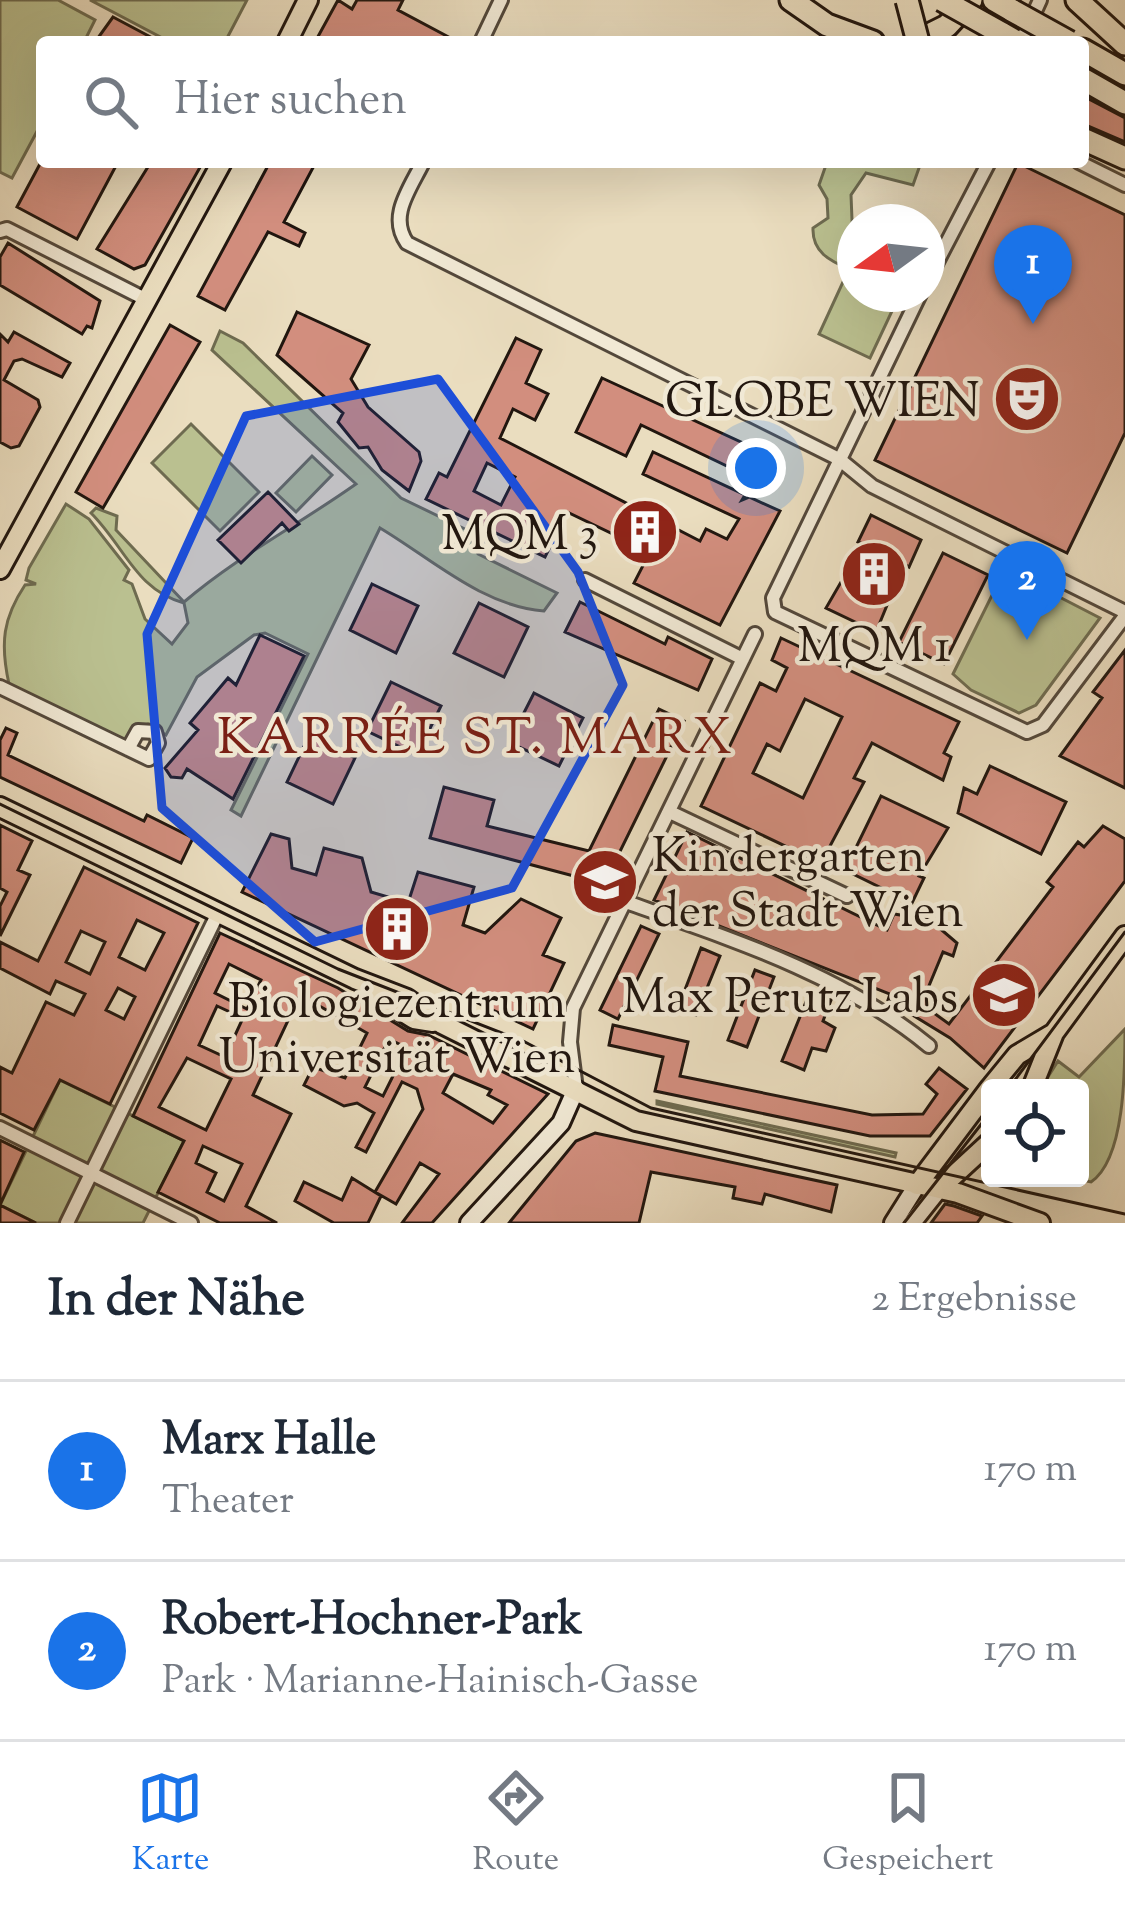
<!DOCTYPE html>
<html lang="de">
<head>
<meta charset="utf-8">
<style>
	:root { --surface:#fff; --page:#f6f6f7; --text:#1f2937; --muted:#747a83; --line:#e0e1e3; --accent:#1a73e8 }
	body { margin:0; font-family:"Sorts Mill Goudy",serif; background:var(--page); color:var(--text) }
	.controls { position:absolute; right:36px; bottom:36px; display:grid; overflow:hidden; border-radius:12px; box-shadow:0 12px 48px #0002 }
	.controls button { width:108px; height:108px; display:grid; place-items:center; padding:0; border:0; border-bottom:3px solid var(--line); background:var(--surface); color:var(--text); font:60px sans-serif }
	.compass { position:absolute; left:837px; top:204px; width:108px; height:108px; border-radius:50%; background:var(--surface); box-shadow:0 12px 48px #0002; rotate:255deg }
	.you { position:absolute; left:756px; top:468px; width:42px; height:42px; margin:-30px; border:9px solid #fff; border-radius:50%; background:#1a73e8; box-shadow:0 0 0 18px #1a73e833 }
	.badge { display:grid; place-items:center; width:78px; height:78px; border-radius:50%; background:var(--accent); color:#fff; font-size:39px; font-weight:700 }
	.pin { position:absolute; translate:-50% -99px; filter:drop-shadow(0 3px 6px #0008) }
	.pin::after { content:''; position:absolute; top:63px; width:42px; height:36px; background:inherit; clip-path:polygon(0 0,100% 0,50% 100%) }
	.list { margin:0; padding:0; list-style:none }
	h2 { display:flex; justify-content:space-between; align-items:center; height:156px; margin:0; padding:0 48px; font-size:51px }
	h2 small { font-size:39px; font-weight:400; color:var(--muted) }
	.list li { display:grid; grid-template-columns:78px 1fr auto; gap:36px; align-items:center; box-sizing:border-box; height:180px; padding:0 48px; border-top:3px solid var(--line) }
	.list b { display:block; font-size:45px; white-space:nowrap }
	.list p { margin:0; font-size:39px; white-space:nowrap; color:var(--muted) }
	.list em { font-size:39px; font-style:normal; color:var(--muted) }
	.icon { flex:none; width:66px; height:66px; fill:none; stroke:currentColor; stroke-width:2; stroke-linecap:round; stroke-linejoin:round }
	.map { position:relative; flex:none; width:1125px; height:1223px; overflow:hidden }
	.search { position:absolute; background:var(--surface); box-shadow:0 12px 48px #0002; left:36px; right:36px; top:36px; height:132px; display:flex; align-items:center; gap:30px; box-sizing:border-box; padding:0 42px; border-radius:12px; color:var(--muted); font-size:45px }
	.sheet { height:516px; background:var(--surface) }
	nav { display:flex; justify-content:space-around; align-items:center; box-sizing:border-box; height:168px; border-top:3px solid var(--line); background:var(--surface); font-size:33px; color:var(--muted) }
	nav a { display:grid; justify-items:center; gap:6px }
	nav .on { color:var(--accent) }
	.map>svg:first-child { display:block }
	.green { fill:#bac090; stroke:#6e6b50; stroke-width:3 }
	.building { fill:#d28e7e; stroke:#21160f; stroke-width:3; fill-rule:evenodd }
	.lines { fill:none; stroke-linecap:round; stroke-linejoin:round }
	.minor-casing { stroke:#53483b; stroke-width:18 }
	.secondary-casing { stroke:#21160f; stroke-width:22 }
	.primary-casing { stroke:#21160f; stroke-width:24 }
	.motorway-casing { stroke:#21160f; stroke-width:27 }
	.minor { stroke:#f1e9d5; stroke-width:12 }
	.secondary { stroke:#f1e9d5; stroke-width:16 }
	.primary { stroke:#eaddbf; stroke-width:18 }
	.motorway { stroke:#eaddbf; stroke-width:21 }
	.tram { stroke:#21160f; stroke-width:3 }
	.motorway-bridge-casing { stroke:#21160f; stroke-width:27; stroke-linecap:butt }
	.motorway-bridge { stroke:#eaddbf; stroke-width:21 }
	.marked { fill:#1d4ed8; fill-opacity:0.2; stroke:#1d4ed8; stroke-width:9; stroke-linejoin:round }
	.labels { text-anchor:middle; stroke-width:9; stroke-linejoin:round; paint-order:stroke }
	.poi-label { font-size:48px; fill:#21160f; stroke:#f1e9d5; text-anchor:end }
	.neighbourhood-label { font-size:51px; letter-spacing:3px; fill:#7a1f14; stroke:#f1e9d5 }
</style>
</head>
<body>
<div class="map">
<svg width="1125" height="1223" viewBox="0 0 1125 1223">
	<rect width="100%" height="100%" fill="#eaddbf"/>
	<filter id="stains"><feTurbulence type="fractalNoise" baseFrequency=".00167" numOctaves="4"/><feColorMatrix values="0 0 0 0 .2 0 0 0 0 .09 0 0 0 0 .02 0 0 0 .5 -.17"/></filter>
	<radialGradient id="worn" r=".72"><stop offset=".6" stop-color="#630" stop-opacity="0"/><stop offset="1" stop-color="#630" stop-opacity=".3"/></radialGradient>
	<path class="green" d="M0 0H58L95 20 84 42H42V122L12 178 0 172Z
		M90 0H247L225 42H170Z
		M827 162H915L919 168 913 185 866 173 851 195 855 294H900L870 358 819 334 849 269C830 261 812 252 813 228L828 218 827 199 819 185Z
		M220 331 243 343 401 498 467 530 478 554 557 593 544 611C482 606 432 559 380 528L241 816 231 810 308 654 265 633 254 635 197 677 166 735 148 724 136 727 123 742 9 684C0 643 3 618 25 585L36 584 26 580 29 568 66 504 89 519 129 570 124 580 132 584 145 619 172 644 188 623 184 603C136 590 125 547 91 513L96 508 117 516 116 530 184 602C238 556 298 525 356 484L212 350Z
		M191 424 259 492 220 531 152 463Z
		M312 456 332 475 296 512 276 493Z
		M1005 569 1100 618 1036 705 1019 713 971 690 953 674Z
		M1125 1029C1125 1071 1125 1159 1091 1182L1072 1178H1080V1088H1041L1058 1061 1079 1077Z
		M60 1080 184 1141 143 1223H36L0 1205Z
		M657 1101 896 1153 895 1157 657 1104Z"/>
	<path class="building" d="M338 0 352 9 357 0H403L398 10 458 42H315Z
		M113 17 160 42H95Z
		M1083 96 1125 118V142L1083 124Z
		M41 162H118L77 239 17 207Z
		M151 162H203L145 265 134 269 97 249Z
		M270 162H316L284 222 305 233 299 246 268 232 225 310 198 296Z
		M1018 163 1125 215V433L1067 553 875 460Z
		M8 243 100 301 92 328 87 326 82 334 0 285V257Z
		M297 312 369 345 351 379 368 407 419 452 421 461 409 491 382 470 368 447 359 448 338 422 343 413 277 355Z
		M170 325 200 342 103 508 76 492Z
		M14 332 70 363 62 377 22 359 14 361 4 380 38 400 40 407 19 446 11 448 0 442V334L8 342Z
		M516 338 541 350 526 383 548 394 535 420 513 409 500 438 700 541 706 529 727 539 739 519 643 474 653 452 745 495 742 500 749 497 780 511 720 625 634 583 650 552 567 512 545 557 426 499 439 473 447 477ZM487 463 515 477 501 505 474 491Z
		M602 378 765 453 752 478 641 425 626 456 576 432Z
		M268 492 299 524 289 531 282 523 241 563 218 540Z
		M871 515 921 540 909 567 904 564 876 632 826 608 863 544 858 542Z
		M943 553 988 575 944 664 899 642Z
		M372 584 418 606 396 653 350 630Z
		M580 602 665 644 668 637 712 659 698 690 565 632Z
		M479 603 528 627 504 677 454 653Z
		M260 635 304 656 233 799 187 769 182 778 171 777 165 768 198 730 190 723 228 678 236 685Z
		M781 638 959 722 944 753 951 757 943 780 872 743 854 778 864 782 821 863 701 806 760 683 776 691 787 668 772 660ZM805 699 842 717 803 798 753 773 767 744 780 751Z
		M1125 650V788L1060 756 1102 698 1093 692Z
		M391 682 441 706 417 755 367 731Z
		M534 693 583 718 559 766 509 742Z
		M659 709 684 721 604 884 430 838 444 787 494 800 487 826 589 851Z
		M6 728 17 733 8 755 144 821 147 815 193 838 181 863 0 777V740Z
		M309 736 355 758 333 804 287 782Z
		M990 766 1066 802 1041 854 958 813 964 788 977 794Z
		M881 796 948 828 919 876 924 878 912 903 845 870Z
		M0 825 32 841 18 870 30 875 0 936V906L7 892 0 888Z
		M1103 826 1125 839V881L984 1068 950 1038 888 1000 890 994 654 900 687 832 887 930 894 914 930 920 957 943 953 956 943 952 926 993 927 1008 949 1024 1053 887 1047 882 1078 842 1084 847Z
		M271 834 289 839 292 868 316 875 324 848 362 858 371 892 408 903 418 872 474 887 463 925 485 933 521 899 561 918 543 955 564 963 533 1029 242 892Z
		M84 867 198 923 110 1104 60 1080 34 1130 0 1113V1067L12 1073 46 1002 74 1015 85 994 56 981 50 994 0 968V942L38 961ZM137 920 164 933 145 970 119 957ZM81 931 105 942 90 974 66 962ZM118 988 135 997 124 1019 106 1010Z
		M641 926 659 934 618 1019 600 1010Z
		M220 933 338 988 408 1031 428 1035 548 1094 432 1223H402L439 1174 420 1163 396 1204 375 1192 423 1109 417 1089 402 1082 366 1152 356 1147 374 1113 357 1103 344 1106 304 1085 313 1067 345 1078 367 1033 300 995 253 1095 291 1114 246 1206 277 1223H220L158 1192 184 1141 133 1116ZM229 964 261 980 247 1009 215 993ZM217 1006 243 1018 225 1057 199 1045ZM389 1039 407 1048 383 1096 365 1087ZM187 1058 231 1079 206 1130 159 1107ZM453 1074 491 1090 488 1095 507 1105 493 1123 443 1093ZM203 1146 242 1164 224 1201 207 1192 216 1173 196 1163Z
		M701 948 720 956 696 1015 678 1008Z
		M755 970 774 977 747 1047 728 1040Z
		M810 992 831 1000 823 1021 835 1028 826 1051 812 1048 804 1070 782 1061Z
		M613 1025 688 1042 680 1076 872 1115 923 1114 937 1094 926 1084 939 1068 967 1089 930 1136H870L655 1091 663 1057 609 1045Z
		M595 1133 837 1185 831 1212 765 1194 762 1204 733 1198 735 1187 651 1172 639 1223H509L576 1141Z
		M0 1140 24 1152 0 1205 36 1223H0Z
		M352 1178 381 1196 368 1223H334L295 1201 304 1182 342 1200Z
		M945 1204 954 1206 982 1216 977 1223H931Z"/>
	<g class="lines">
		<defs>
			<path id="minor" d="M481 42 501 0
				M1021 42 1040 0
				M423 162C410 189 388 216 407 243L839 459 872 486 1125 612
				M1079 162 1125 185
				M0 231 7 229 149 301
				M927 281 989 162
				M920 294 773 598 775 612 1027 732 1043 725 1125 616
				M585 580 743 659
				M0 687 149 759 158 743 155 732 138 731 128 749
				M672 813 847 896
				M626 902C731 939 843 975 929 1046
				M576 1089 570 1042 573 1008 755 634
				M0 1128 191 1223
				M67 1223 218 913"/>
			<path id="secondary" d="M469 1223 561 1123 576 1089
				M893 1223 917 1185
				M912 1223 939 1189"/>
			<path id="primary" d="M287 42 308 0
				M0 569 222 162
				M0 807 355 979 407 999 442 1024 636 1121 958 1193 1040 1223
				M368 990 414 1019 433 1022
				M990 1088 1017 1055 1054 1033
				M1032 1088 1054 1033 1125 936
				M917 1185 990 1088
				M939 1189 990 1142"/>
			<path id="motorway" d="M791 0 827 25 873 42
				M994 0 1013 11
				M1077 0 1125 44
				M1001 33 1017 42
				M915 42 947 26 971 0
				M1083 50 1125 74
				M1083 79 1125 103
				M1083 139 1125 158"/>
		</defs>
		<use href="#minor" class="minor-casing"/>
		<use href="#secondary" class="secondary-casing"/>
		<use href="#primary" class="primary-casing"/>
		<use href="#motorway" class="motorway-casing"/>
		<use href="#minor" class="minor"/>
		<use href="#secondary" class="secondary"/>
		<use href="#primary" class="primary"/>
		<use href="#motorway" class="motorway"/>
		<path class="tram" d="M0 804 338 969 525 1042 651 1108 1125 1214
			M1009 1088 1125 932
			M904 1223 990 1113"/>
		<defs>
			<path id="motorway-bridge" d="M907 0 918 42
				M942 0 1001 33
				M1013 11 1069 42"/>
		</defs>
		<use href="#motorway-bridge" class="motorway-bridge-casing"/>
		<use href="#motorway-bridge" class="motorway-bridge"/>
	</g>
	<path class="marked" d="M438 379 578 572 623 685 512 888 315 942 162 808 147 634 246 416Z"/>
	<defs>
		<symbol id="theatre-disc" viewBox="-11 -11 22 22"><circle r="9.5" fill="#8f2418" stroke="#f1e9d5"/><path d="M-5-5.5Q0-4 5-5.5V0Q5 5 0 6Q-5 5-5 0ZM-3.3-2.5H-1v1.5H-3.3ZM1-2.5H3.3v1.5H1ZM-2.8 1Q0 5.5 2.8 1Z" fill="#fff"/></symbol>
		<symbol id="building-disc" viewBox="-11 -11 22 22"><circle r="9.5" fill="#8f2418" stroke="#f1e9d5"/><path d="M-4-6H4V6H1V3H-1V6H-4ZM-2.5-4.3h1.7v1.8h-1.7ZM.8-4.3h1.7v1.8H.8ZM-2.5-1h1.7V.8h-1.7ZM.8-1h1.7V.8H.8Z" fill="#fff"/></symbol>
		<symbol id="school-disc" viewBox="-11 -11 22 22"><circle r="9.5" fill="#8f2418" stroke="#f1e9d5"/><path d="M0-5L7-2L0 1L-7-2ZM-4 1L0 2.5L4 1V4Q0 6-4 4Z" fill="#fff"/></symbol>
		<symbol id="university-disc" viewBox="-11 -11 22 22"><circle r="9.5" fill="#8f2418" stroke="#f1e9d5"/><path d="M0-5L7-2L0 1L-7-2ZM-4 1L0 2.5L4 1V4Q0 6-4 4Z" fill="#fff"/></symbol>
	</defs>
	<g fill-rule="evenodd">
		<use href="#theatre-disc" x="989" y="361" width="76" height="76"/>
		<use href="#building-disc" x="607" y="494" width="76" height="76"/>
		<use href="#building-disc" x="836" y="536" width="76" height="76"/>
		<use href="#school-disc" x="567" y="844" width="76" height="76"/>
		<use href="#building-disc" x="359" y="891" width="76" height="76"/>
		<use href="#university-disc" x="966" y="957" width="76" height="76"/>
	</g>
	<g class="labels">
		<g class="poi-label">
			<text x="980" y="416">GLOBE WIEN</text>
			<text x="598" y="549">MQM 3</text>
			<text x="874" y="661" text-anchor="middle">MQM 1</text>
			<text x="652" y="871" text-anchor="start">Kindergarten<tspan x="652" dy="55">der Stadt Wien</tspan></text>
			<text x="958" y="1012">Max Perutz Labs</text>
			<text x="397" y="1017" text-anchor="middle">Biologiezentrum<tspan x="397" dy="55">Universität Wien</tspan></text>
		</g>
		<g class="neighbourhood-label">
			<text x="476" y="753">KARRÉE ST. MARX</text>
		</g>
	</g>
	<rect width="100%" height="100%" filter="url(#stains)"/>
	<rect width="100%" height="100%" fill="url(#worn)"/>
</svg>
<div class="controls">
<button><svg class="icon" aria-label="locate" viewBox="0 0 24 24"><circle cx="12" cy="12" r="6"/><path d="M12 2v4M12 18v4M2 12h4M18 12h4"/></svg></button>
</div>
<svg class="compass" viewBox="-18 -18 36 36"><path d="M0-13l5 13h-10z" fill="#e53935"/><path d="M0 13l5-13h-10z" fill="#747a83"/></svg>
<div class="you"></div>
<div class="pin badge" style="left:1033px;top:324px">1</div>
<div class="pin badge" style="left:1027px;top:640px">2</div>
<div class="search"><svg class="icon" aria-label="search" viewBox="0 0 24 24"><circle cx="10" cy="10" r="6"/><path d="M15 15l6 6"/></svg>Hier suchen</div>
</div>
<section class="sheet">
<h2>In der Nähe<small>2 Ergebnisse</small></h2>
<ul class="list">
<li><span class="badge">1</span><div><b>Marx Halle</b><p>Theater</p></div><em>170 m</em></li>
<li><span class="badge">2</span><div><b>Robert-Hochner-Park</b><p>Park · Marianne-Hainisch-Gasse</p></div><em>170 m</em></li>
</ul>
</section>
<nav>
<a class="on"><svg class="icon" aria-label="map" viewBox="0 0 24 24"><path d="M3 6l6-2 6 2 6-2v14l-6 2-6-2-6 2zM9 4v14M15 6v14"/></svg>Karte</a>
<a><svg class="icon" aria-label="directions" viewBox="0 0 24 24"><path d="M12 3l9 9-9 9-9-9zM9 14v-3h6M13 9l2 2-2 2"/></svg>Route</a>
<a><svg class="icon" aria-label="saved" viewBox="0 0 24 24"><path d="M7 4h10v16l-5-4-5 4z"/></svg>Gespeichert</a>
</nav>
</body>
</html>
